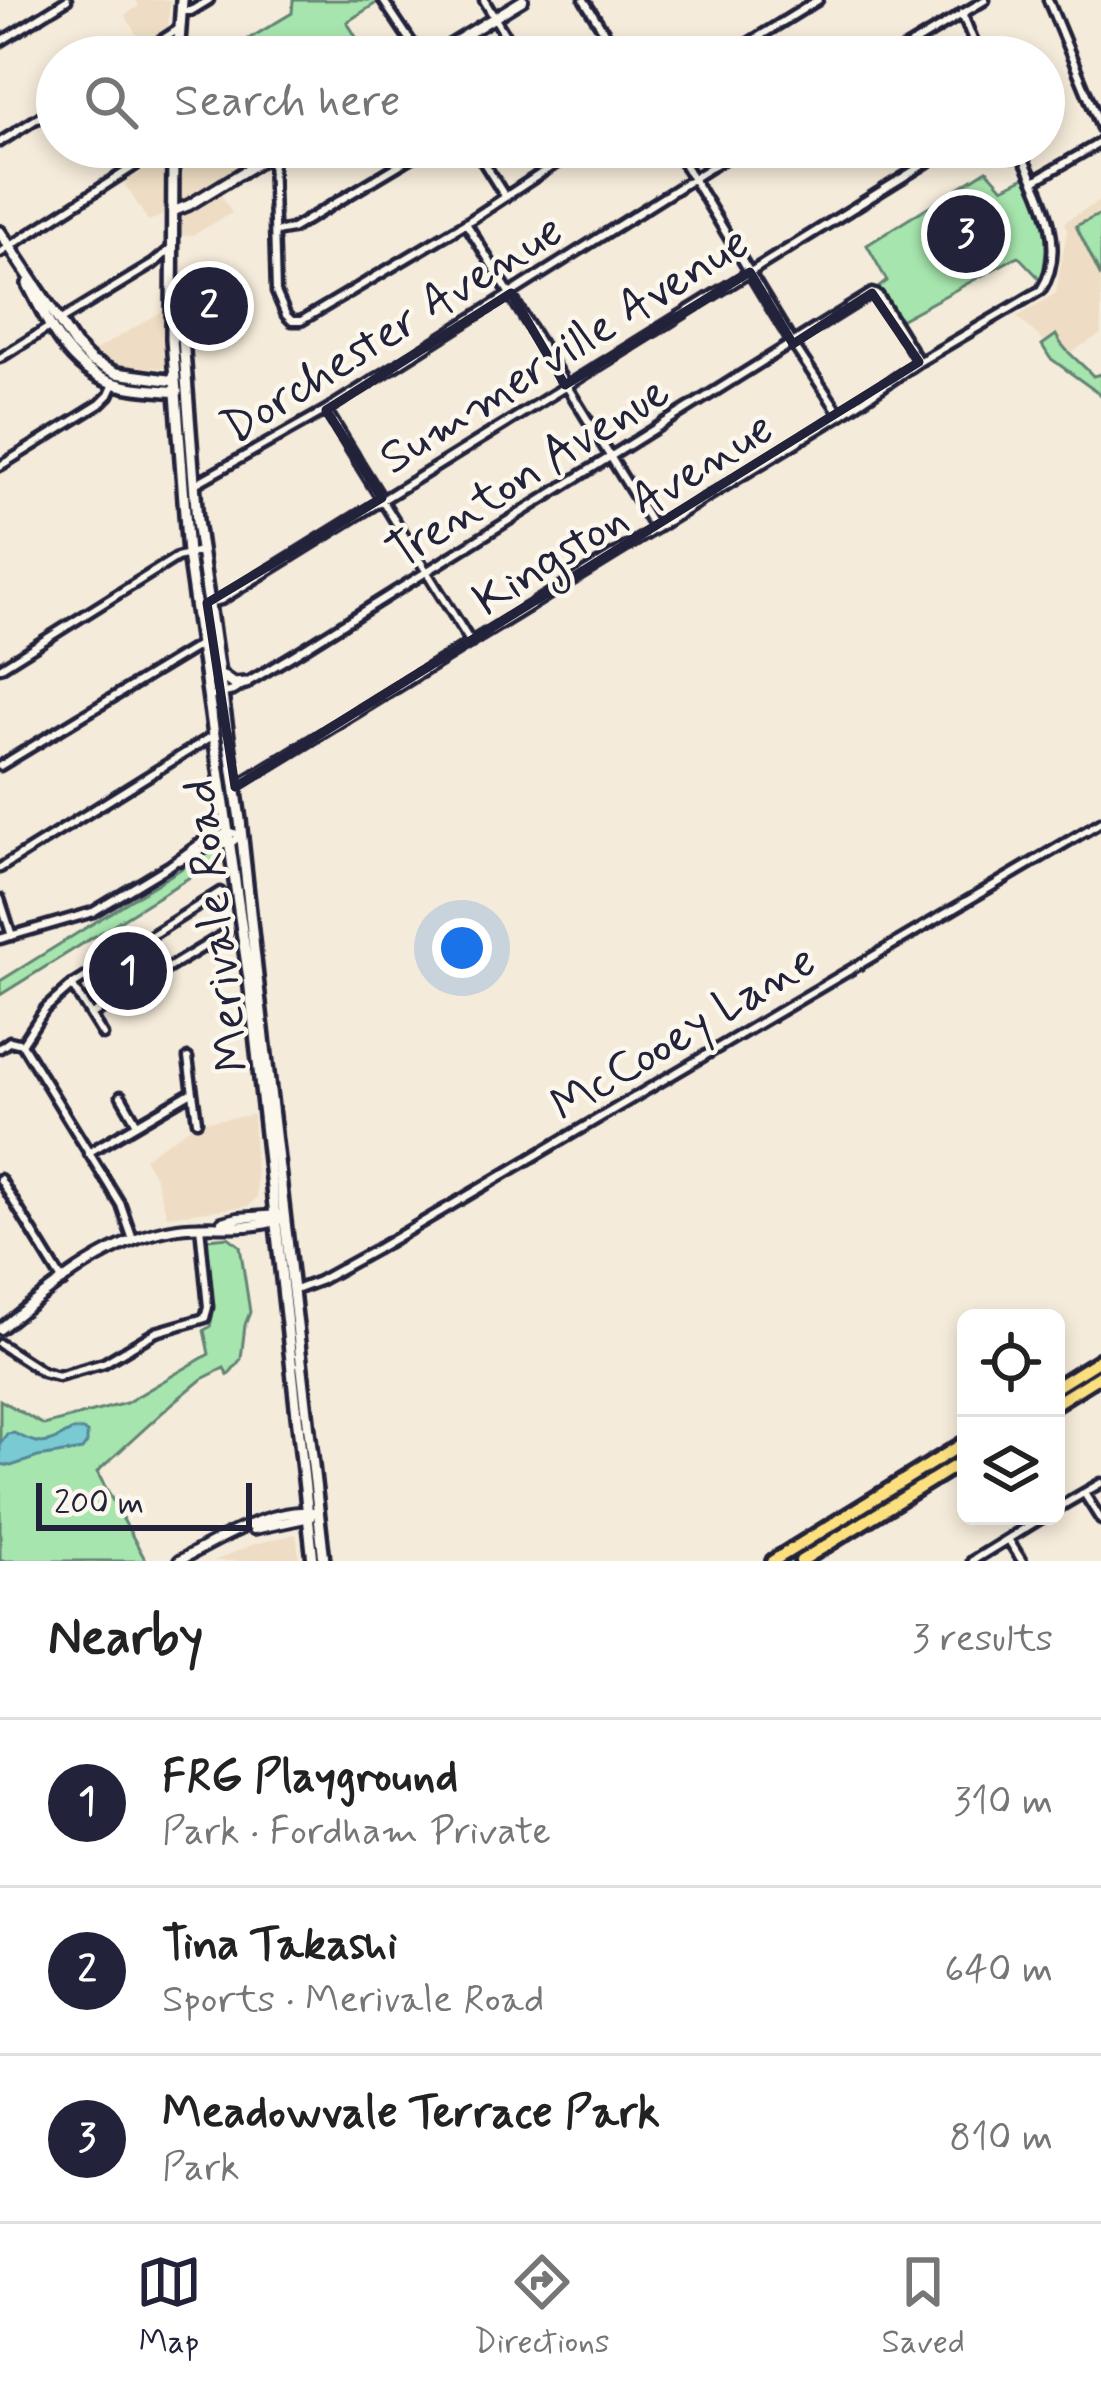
<!DOCTYPE html>
<html lang="en">
<head>
<meta charset="utf-8">
<style>
	:root { --surface:#fff; --page:#f2f2f2; --text:#222; --muted:#767676; --line:#e0e0e0; --accent:#22223b }
	body { margin:0; font-family:Mynerve,sans-serif; background:var(--page); color:var(--text) }
	.controls { position:absolute; right:36px; bottom:36px; display:grid; overflow:hidden; border-radius:18px; box-shadow:0 6px 18px #0003 }
	.controls button { width:108px; height:108px; display:grid; place-items:center; padding:0; border:0; border-bottom:3px solid var(--line); background:var(--surface); color:var(--text); font:60px sans-serif }
	.scale { position:absolute; left:36px; bottom:30px; width:216px; box-sizing:border-box; padding-left:12px; border:6px solid #22223b; border-top:0; font-size:33px; line-height:42px; white-space:nowrap; color:#22223b; -webkit-text-stroke:9px #fbf7ec; paint-order:stroke }
	.you { position:absolute; left:462px; top:948px; width:42px; height:42px; margin:-30px; border:9px solid #fff; border-radius:50%; background:#1a73e8; box-shadow:0 0 0 18px #1a73e833 }
	.badge { display:grid; place-items:center; width:78px; height:78px; border-radius:50%; background:var(--accent); color:#fff; font-size:39px; font-weight:700 }
	.pin { position:absolute; translate:-50% -50%; border:6px solid #fff; box-shadow:0 3px 12px #0006 }
	.list { margin:0; padding:0; list-style:none }
	h2 { display:flex; justify-content:space-between; align-items:center; height:156px; margin:0; padding:0 48px; font-size:51px }
	h2 small { font-size:39px; font-weight:400; color:var(--muted) }
	.list li { display:grid; grid-template-columns:78px 1fr auto; gap:36px; align-items:center; box-sizing:border-box; height:168px; padding:0 48px; border-top:3px solid var(--line) }
	.list b { display:block; font-size:45px; white-space:nowrap }
	.list p { margin:0; font-size:39px; white-space:nowrap; color:var(--muted) }
	.list em { font-size:39px; font-style:normal; color:var(--muted) }
	.icon { flex:none; width:66px; height:66px; fill:none; stroke:currentColor; stroke-width:2; stroke-linecap:round; stroke-linejoin:round }
	.map { position:relative; flex:none; width:1101px; height:1561px; overflow:hidden }
	.search { position:absolute; background:var(--surface); box-shadow:0 6px 18px #0003; left:36px; right:36px; top:36px; height:132px; display:flex; align-items:center; gap:30px; box-sizing:border-box; padding:0 42px; border-radius:66px; color:var(--muted); font-size:45px }
	.sheet { height:660px; background:var(--surface) }
	nav { display:flex; justify-content:space-around; align-items:center; box-sizing:border-box; height:168px; border-top:3px solid var(--line); background:var(--surface); font-size:33px; color:var(--muted) }
	nav a { display:grid; justify-items:center; gap:6px }
	nav .on { color:var(--accent) }
	.map>svg:first-child { display:block }
	.built { fill:#eeddc4 }
	.green { fill:#a6e5ad; stroke:#648474; stroke-width:3 }
	.water { fill:#79cad2; stroke:#568796; stroke-width:3 }
	.lines { fill:none; stroke-linecap:round; stroke-linejoin:round }
	.minor-casing { stroke:#22223b; stroke-width:15 }
	.tertiary-casing { stroke:#22223b; stroke-width:16 }
	.secondary-casing { stroke:#22223b; stroke-width:18 }
	.primary-casing { stroke:#22223b; stroke-width:20 }
	.minor { stroke:#fbf7ec; stroke-width:6 }
	.tertiary { stroke:#fbf7ec; stroke-width:8 }
	.secondary { stroke:#fbf7ec; stroke-width:9 }
	.primary { stroke:#fce080; stroke-width:10 }
	.marked { fill:none; stroke:#22223b; stroke-width:9; stroke-linejoin:round }
	.labels { text-anchor:middle; stroke-width:9; stroke-linejoin:round; paint-order:stroke }
	.street-label { font-size:48px; fill:#22223b; stroke:#fbf7ec }
</style>
</head>
<body>
<div class="map">
<svg width="1101" height="1561" viewBox="0 0 1101 1561">
	<rect width="100%" height="100%" fill="#f5ebda"/>
	<filter id="ink" filterUnits="userSpaceOnUse"><feTurbulence type="fractalNoise" baseFrequency=".00833" numOctaves="2"/><feDisplacementMap in="SourceGraphic" scale="24" xChannelSelector="R" yChannelSelector="G"/><feConvolveMatrix kernelMatrix="1 2 1 2 8 2 1 2 1" color-interpolation-filters="sRGB"/></filter>
	<g filter="url(#ink)">
		<path class="built" d="M135 0H170L166 57H150L125 15 139 6Z
			M135 147H272L214 183 232 213 193 235 184 236 164 215 148 221 124 183 148 168Z
			M1101 200V334L1072 352 1050 338 1044 341 1017 317 1056 293 1067 230 1064 222Z
			M186 296H225L226 315 192 337Z
			M163 311 165 368 111 365 89 354Z
			M253 1115 257 1197 249 1206 167 1216 155 1177 144 1158 198 1122Z
			M296 1534 300 1561H214L254 1544Z"/>
		<path class="green" d="M293 0H381L347 22 368 57H226L225 53 292 13Z
			M987 170 1003 188 1027 176C1047 216 1050 237 1042 281L1018 256 900 320 879 287 887 281 867 245Z
			M1101 214V277L1076 226Z
			M1056 335C1063 351 1081 362 1093 376L1101 374V395L1050 358 1042 345Z
			M213 849 219 859 0 995V981Z
			M228 1237 240 1246 250 1312 245 1325 241 1359 228 1375 224 1368 202 1379 174 1402 97 1472 146 1561H0V1400L44 1425 126 1403 209 1354 204 1330 210 1327 213 1313 206 1246 208 1239Z"/>
		<path class="water" d="M73 1430H82L87 1433V1443L82 1450 38 1457 11 1466 0 1464V1443L7 1434 14 1433C44 1448 45 1445 73 1430Z"/>
		<g class="lines">
			<defs>
				<path id="minor" d="M383 0 421 57
					M484 0 518 57
					M584 0 620 57
					M1048 0 1101 128
					M181 11H191L209 0
					M962 13 980 57
					M0 42 67 0
					M136 57 180 28
					M726 57 818 0
					M891 57 985 0
					M0 142 57 106
					M474 147 504 195
					M674 147 793 344 840 414
					M272 154 276 292 286 315 292 321H301L466 223 581 147
					M1034 181 1101 142
					M466 223 655 529
					M276 232 292 229 429 147
					M0 253 164 147
					M59 321 153 264 172 248
					M0 358 51 326
					M326 410 471 643
					M0 466 100 404 109 395 114 384
					M195 484 326 410 743 147
					M208 603 221 600 952 147
					M0 668 177 557 200 551
					M208 697 233 691 295 654 872 293 878 295 919 362
					M0 766 201 644
					M235 787 841 415 919 362 1041 290C1070 245 1038 190 1018 147
					M179 861 210 846 231 843 242 835
					M0 868 214 735
					M0 899 12 936
					M0 939 93 912 169 866 206 839 229 832 242 835
					M72 985 103 1035
					M91 1015 226 933
					M22 1044 45 1009 70 987 220 892
					M22 1044 121 1205 133 1240
					M0 1048 10 1041 22 1044
					M188 1058 197 1121
					M121 1096 137 1124
					M88 1153 192 1092
					M0 1179 63 1282
					M295 1290 319 1281 377 1249 1101 822
					M0 1344 43 1372 58 1376 104 1363 156 1332 205 1318 208 1307 200 1226
					M1084 1493 1101 1520
					M1056 1509 1101 1483
					M1008 1539 1022 1561
					M972 1561 1045 1516"/>
				<path id="tertiary" d="M430 57 523 0
					M174 211 189 205 284 147
					M222 1222 238 1218 279 1215
					M0 1329C52 1287 110 1238 178 1228 211 1223 249 1232 280 1219
					M254 1529 310 1517
					M179 1561C216 1540 276 1505 319 1513"/>
				<path id="secondary" d="M178 57 182 0
					M173 147 172 339 188 554 249 979 313 1561
					M0 232 75 345 91 361 116 373 175 381
					M28 284C50 326 70 373 120 385 138 390 158 390 177 392
					M177 300 182 325 197 521 240 820 257 977 324 1561
					M219 674 233 684 246 683"/>
				<path id="primary" d="M1056 1387 1101 1359
					M1056 1403 1101 1375
					M773 1561 966 1442
					M801 1561 966 1459"/>
			</defs>
			<use href="#minor" class="minor-casing"/>
			<use href="#tertiary" class="tertiary-casing"/>
			<use href="#secondary" class="secondary-casing"/>
			<use href="#primary" class="primary-casing"/>
			<use href="#minor" class="minor"/>
			<use href="#tertiary" class="tertiary"/>
			<use href="#secondary" class="secondary"/>
			<use href="#primary" class="primary"/>
		</g>
	</g>
	<path class="marked" d="M750 272 793 344 872 293 919 362 235 787 207 603 382 498 326 410 511 293 565 385Z"/>
	<g class="labels">
		<g class="street-label">
			<text transform="translate(391 327) rotate(-32)" y="17">Dorchester Avenue</text>
			<text transform="translate(563 348) rotate(-32)" y="17">Summerville Avenue</text>
			<text transform="translate(527 470) rotate(-32)" y="17">Trenton Avenue</text>
			<text transform="translate(622 512) rotate(-32)" y="17">Kingston Avenue</text>
			<text transform="translate(214 926) rotate(-97)" y="17">Merivale Road</text>
			<text transform="translate(682 1031) rotate(-31)" y="17">McCooey Lane</text>
		</g>
	</g>
</svg>
<div class="controls">
<button><svg class="icon" aria-label="locate" viewBox="0 0 24 24"><circle cx="12" cy="12" r="6"/><path d="M12 2v4M12 18v4M2 12h4M18 12h4"/></svg></button>
<button><svg class="icon" aria-label="layers" viewBox="0 0 24 24"><path d="M12 4l9 5-9 5-9-5zM3 14l9 5 9-5"/></svg></button>
</div>
<div class="scale">200 m</div>
<div class="you"></div>
<div class="pin badge" style="left:128px;top:971px">1</div>
<div class="pin badge" style="left:209px;top:306px">2</div>
<div class="pin badge" style="left:966px;top:234px">3</div>
<div class="search"><svg class="icon" aria-label="search" viewBox="0 0 24 24"><circle cx="10" cy="10" r="6"/><path d="M15 15l6 6"/></svg>Search here</div>
</div>
<section class="sheet">
<h2>Nearby<small>3 results</small></h2>
<ul class="list">
<li><span class="badge">1</span><div><b>FRG Playground</b><p>Park · Fordham Private</p></div><em>310 m</em></li>
<li><span class="badge">2</span><div><b>Tina Takashi</b><p>Sports · Merivale Road</p></div><em>640 m</em></li>
<li><span class="badge">3</span><div><b>Meadowvale Terrace Park</b><p>Park</p></div><em>810 m</em></li>
</ul>
</section>
<nav>
<a class="on"><svg class="icon" aria-label="map" viewBox="0 0 24 24"><path d="M3 6l6-2 6 2 6-2v14l-6 2-6-2-6 2zM9 4v14M15 6v14"/></svg>Map</a>
<a><svg class="icon" aria-label="directions" viewBox="0 0 24 24"><path d="M12 3l9 9-9 9-9-9zM9 14v-3h6M13 9l2 2-2 2"/></svg>Directions</a>
<a><svg class="icon" aria-label="saved" viewBox="0 0 24 24"><path d="M7 4h10v16l-5-4-5 4z"/></svg>Saved</a>
</nav>
</body>
</html>
